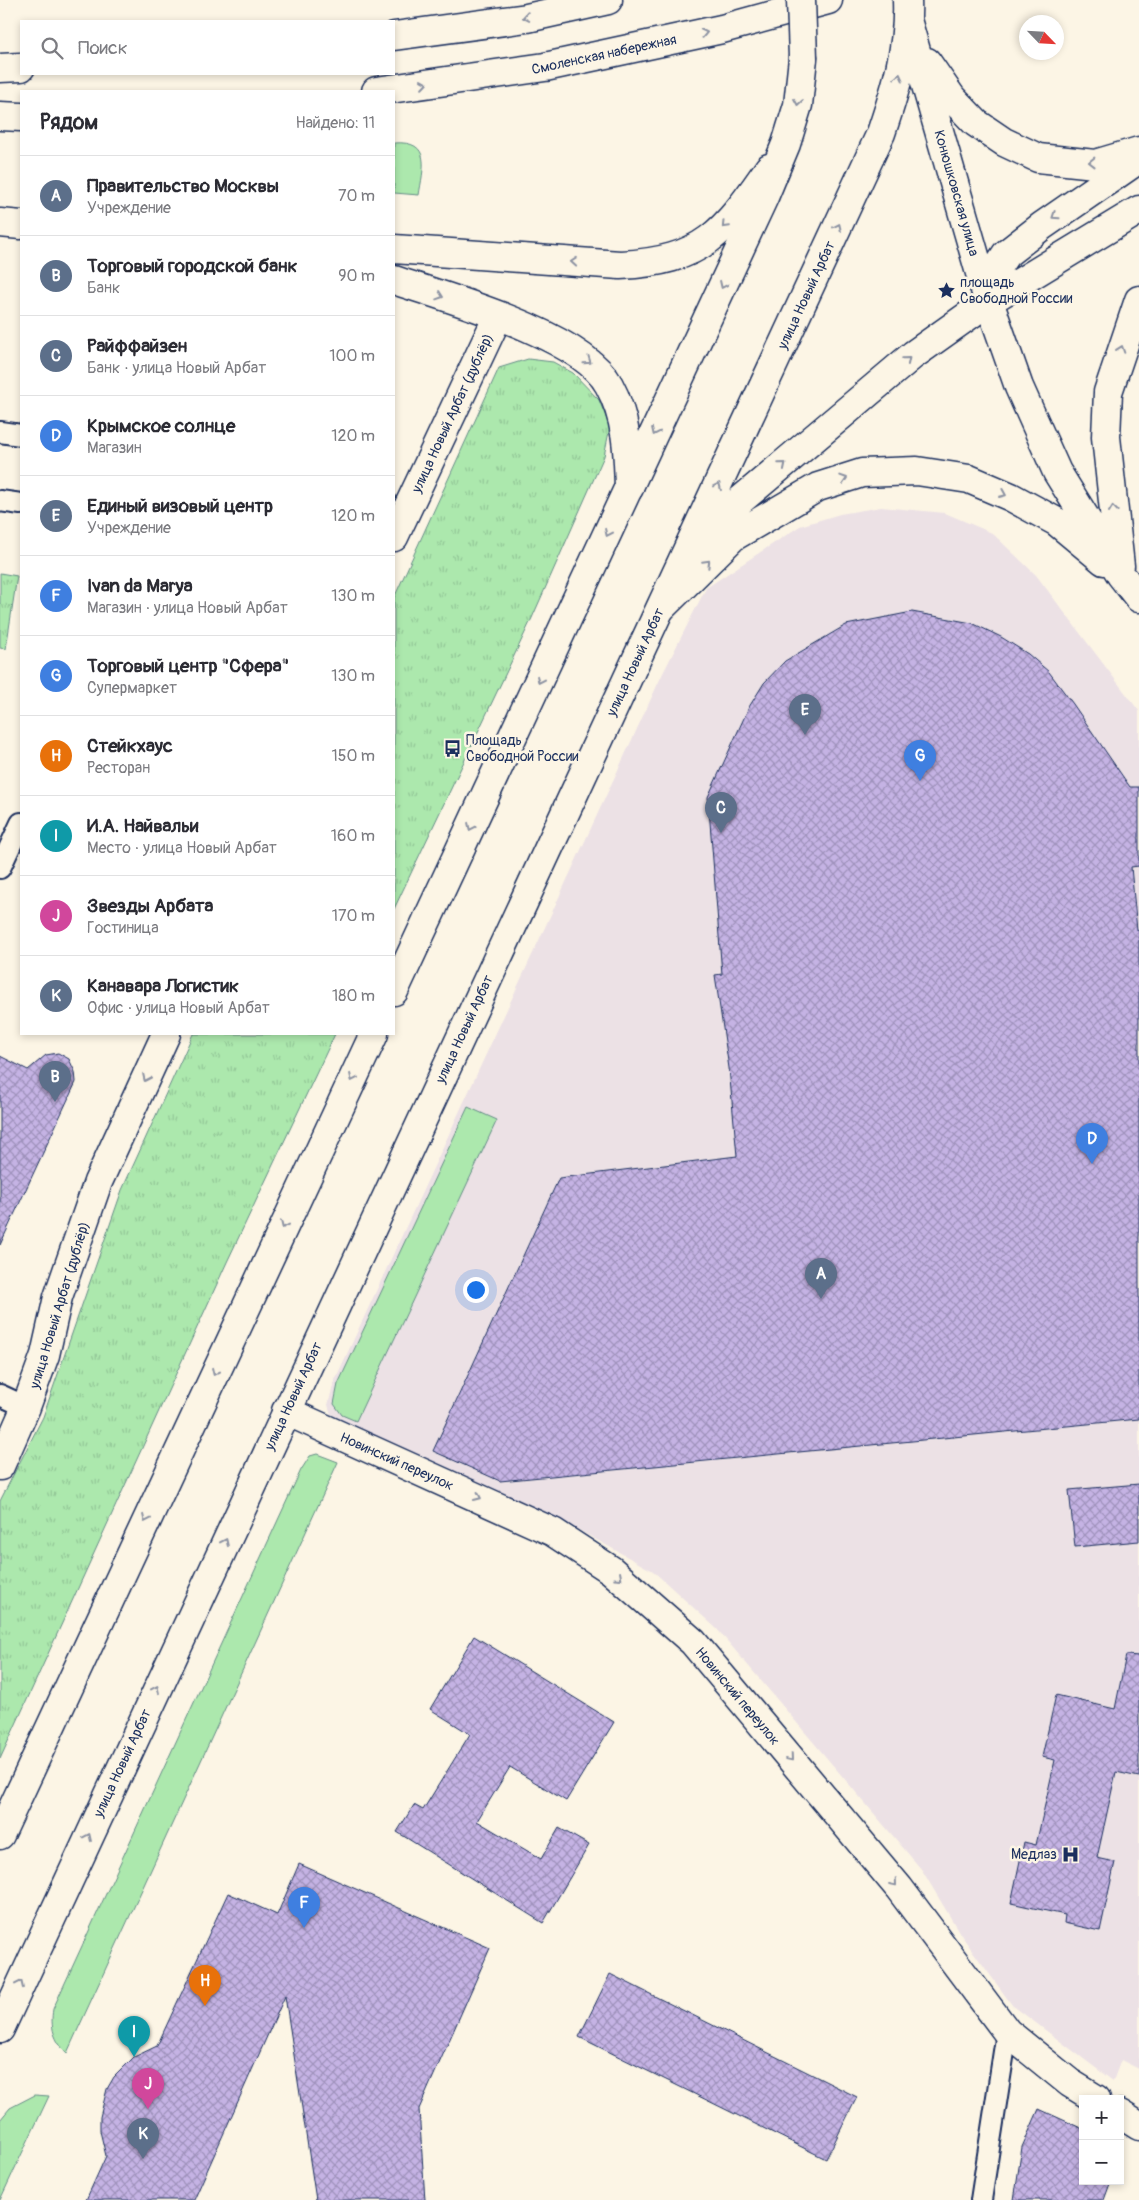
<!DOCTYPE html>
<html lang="ru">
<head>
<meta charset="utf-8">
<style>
	:root { --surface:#fff; --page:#f7f7f7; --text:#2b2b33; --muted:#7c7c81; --line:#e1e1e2; --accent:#0f766e }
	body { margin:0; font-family:Pangolin,sans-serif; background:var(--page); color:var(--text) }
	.controls { position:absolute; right:15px; bottom:15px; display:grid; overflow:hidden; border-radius:0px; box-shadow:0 2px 8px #0003 }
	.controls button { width:45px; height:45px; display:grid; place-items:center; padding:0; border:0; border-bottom:1px solid var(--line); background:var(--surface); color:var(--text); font:25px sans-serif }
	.compass { position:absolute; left:1019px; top:15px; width:45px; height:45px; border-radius:50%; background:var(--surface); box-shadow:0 2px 8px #0003; rotate:115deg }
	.you { position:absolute; left:475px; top:1289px; width:18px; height:18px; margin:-12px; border:4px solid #fff; border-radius:50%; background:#1a73e8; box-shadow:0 0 0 8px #1a73e833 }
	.badge { display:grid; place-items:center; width:32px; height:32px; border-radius:50%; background:var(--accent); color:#fff; font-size:16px; font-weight:700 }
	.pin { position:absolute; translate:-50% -41px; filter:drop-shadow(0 1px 2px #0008) }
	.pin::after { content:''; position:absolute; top:26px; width:18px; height:15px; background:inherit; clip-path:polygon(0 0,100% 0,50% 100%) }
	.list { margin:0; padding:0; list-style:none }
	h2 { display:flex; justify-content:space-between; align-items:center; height:65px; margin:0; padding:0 20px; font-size:21px }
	h2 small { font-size:16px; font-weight:400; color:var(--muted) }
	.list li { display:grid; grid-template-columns:32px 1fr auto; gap:15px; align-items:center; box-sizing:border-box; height:80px; padding:0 20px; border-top:1px solid var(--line) }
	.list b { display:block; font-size:19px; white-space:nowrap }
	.list p { margin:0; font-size:16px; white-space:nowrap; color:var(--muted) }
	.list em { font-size:16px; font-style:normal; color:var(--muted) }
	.icon { flex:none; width:28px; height:28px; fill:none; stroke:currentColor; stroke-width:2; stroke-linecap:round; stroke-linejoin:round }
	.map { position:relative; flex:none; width:1139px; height:2200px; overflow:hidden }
	.search { position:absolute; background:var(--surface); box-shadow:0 2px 8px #0003; left:20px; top:20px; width:375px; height:55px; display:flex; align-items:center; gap:12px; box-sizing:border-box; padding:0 18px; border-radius:0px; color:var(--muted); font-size:19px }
	.panel { position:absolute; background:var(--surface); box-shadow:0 2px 8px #0003; left:20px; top:90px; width:375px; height:945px; border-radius:0px }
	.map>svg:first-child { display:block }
	.built { fill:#ece1e5 }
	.green { fill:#ace8ad; stroke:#648c86 }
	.park { fill:url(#park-tufts); stroke:#648c86 }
	.building { fill:url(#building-cross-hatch); stroke:#1b2f5e }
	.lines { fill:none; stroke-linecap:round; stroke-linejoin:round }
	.lane-casing { stroke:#1b2f5e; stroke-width:24 }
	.street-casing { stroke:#1b2f5e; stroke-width:31 }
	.secondary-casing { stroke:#1b2f5e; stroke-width:31 }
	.primary-casing { stroke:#1b2f5e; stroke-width:31 }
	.lane { stroke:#fcf5e5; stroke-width:20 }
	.street { stroke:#fcf5e5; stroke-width:28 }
	.secondary { stroke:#fcf5e5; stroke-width:28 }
	.primary { stroke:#fcf5e5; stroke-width:28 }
	.primary-bridge-casing { stroke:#1b2f5e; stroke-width:31; stroke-linecap:butt }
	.primary-bridge { stroke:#fcf5e5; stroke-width:28 }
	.oneway { stroke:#8c92a2 }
	.labels { text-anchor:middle; stroke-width:5; stroke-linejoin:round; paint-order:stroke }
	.street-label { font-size:14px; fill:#1b2f5e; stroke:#fcf5e5 }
	.poi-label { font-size:14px; fill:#1b2f5e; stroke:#fcf5e5; text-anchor:start }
</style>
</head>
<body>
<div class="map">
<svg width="1139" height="2200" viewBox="0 0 1139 2200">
	<defs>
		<pattern id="park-tufts" width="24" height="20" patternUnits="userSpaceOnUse" patternTransform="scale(1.25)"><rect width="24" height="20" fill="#ace8ad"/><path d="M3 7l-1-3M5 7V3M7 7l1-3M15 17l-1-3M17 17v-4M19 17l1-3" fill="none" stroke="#93c797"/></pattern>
		<pattern id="building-cross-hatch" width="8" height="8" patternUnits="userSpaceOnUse" patternTransform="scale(1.25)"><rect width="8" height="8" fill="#c5b3e4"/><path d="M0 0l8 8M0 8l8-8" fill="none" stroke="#9f92bc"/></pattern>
	</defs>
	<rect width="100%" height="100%" fill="#fcf5e5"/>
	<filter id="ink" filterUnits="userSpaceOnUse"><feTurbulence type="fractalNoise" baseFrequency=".02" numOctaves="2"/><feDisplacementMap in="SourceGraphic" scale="10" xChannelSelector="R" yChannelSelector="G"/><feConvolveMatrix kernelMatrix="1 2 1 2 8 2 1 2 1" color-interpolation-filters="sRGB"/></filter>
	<g filter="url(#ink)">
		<path class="built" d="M881 507 945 513 992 533 1036 575 1139 711V2069L1121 2060 1113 2081 1012 2005 961 1935 922 1870 717 1629 653 1571 557 1518 339 1420 331 1414 328 1405 334 1382 662 675 706 588 800 526 840 514Z"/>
		<path class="green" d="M394 143C433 140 423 169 419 195L394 193Z
			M468 1107 497 1120 356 1421 342 1415 334 1404 338 1384Z
			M317 1454 338 1462 67 2053C54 2041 50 2027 53 2009L301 1470 310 1456Z
			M35 2095 49 2096 0 2200V2120L10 2108Z"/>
		<path class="park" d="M528 359 553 362 573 373 599 400 610 427 604 456 532 618 394 909V598L499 368Z
			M0 573 17 576 6 649 0 648Z
			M193 1034H335L227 1262 0 1759V1501L43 1417 122 1190Z"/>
		<path class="building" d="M912 612 972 623 1001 637 1028 654 1049 672 1073 704 1130 787H1139V866L1131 867 1137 930 1139 929V1419L500 1481 433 1451 559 1178 737 1156 729 1068 715 975 722 974 708 797 749 707 764 683 785 661 846 625Z
			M58 1053 69 1059 75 1072 76 1082 0 1245V1056L28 1070 46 1055Z
			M1139 1484V1541L1075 1547 1069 1490Z
			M474 1636 614 1722 566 1801 510 1767 477 1821 541 1859 559 1828 589 1845 543 1923 397 1832 414 1805 423 1810 470 1734 430 1709Z
			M1126 1655 1139 1656V1777L1116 1772 1097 1858 1115 1862 1100 1931 1064 1923 1065 1915 1011 1903 1024 1842 1036 1845 1055 1760 1042 1757 1056 1695 1115 1709Z
			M299 1864 490 1948 419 2109 425 2200H316L285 1996 194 2200H86L106 2156 100 2131V2117L107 2089 114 2077 134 2057 157 2046 228 1893 277 1915Z
			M610 1974 857 2097 826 2159 579 2037Z
			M1039 2109 1083 2129V2181H1111L1104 2200H1014L1022 2147Z"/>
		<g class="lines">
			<defs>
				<path id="lane" d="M0 432 21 435
					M0 501 21 504
					M0 868 21 823
					M0 1395 26 1407
					M981 2200 1007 2032"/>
				<path id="street" d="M394 537 498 316
					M286 1411 553 1532 611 1570 693 1642 899 1888 1007 2032 1070 2083 1096 2099
					M0 1466 26 1407 45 1355 58 1297 98 1182 166 1034
					M1120 2114 1139 2126"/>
				<path id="secondary" d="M908 23 984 287 1019 387 1057 472 1121 575 1139 598
					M394 36 527 18 608 0
					M927 62 952 98 976 123 1004 142 1038 158 1095 164 1139 151
					M0 68 21 67
					M376 91 545 67 722 29 828 0
					M0 116 21 117
					M0 223 21 225
					M394 249 620 265C703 261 724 233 769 168
					M394 280C448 298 582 335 609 385 627 418 628 452 629 488
					M984 287 1006 254 1042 226 1139 159
					M692 541 913 355 989 301 1139 210
					M1120 566 1106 437 1108 392 1139 300
					M661 608 733 537 818 487 862 473 917 471 969 479 1011 497 1057 522 1104 561"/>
				<path id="primary" d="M394 991 764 197 786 144 798 105 803 58
					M0 1835 374 1034
					M0 2029 881 133C896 89 909 46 907 0"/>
			</defs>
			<use href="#lane" class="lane-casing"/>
			<use href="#street" class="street-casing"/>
			<use href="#secondary" class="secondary-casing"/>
			<use href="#primary" class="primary-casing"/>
			<use href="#lane" class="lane"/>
			<use href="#street" class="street"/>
			<use href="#secondary" class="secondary"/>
			<use href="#primary" class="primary"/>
			<defs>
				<path id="primary-bridge" d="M801 0 803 58"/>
			</defs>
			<use href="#primary-bridge" class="primary-bridge-casing"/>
			<use href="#primary-bridge" class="primary-bridge"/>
		</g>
		<defs><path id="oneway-chevron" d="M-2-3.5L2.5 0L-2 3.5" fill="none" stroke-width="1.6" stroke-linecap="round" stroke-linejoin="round" transform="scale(1.25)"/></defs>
		<g class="oneway">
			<use href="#oneway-chevron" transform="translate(526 17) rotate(170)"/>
			<use href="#oneway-chevron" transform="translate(704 33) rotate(-12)"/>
			<use href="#oneway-chevron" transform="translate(899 77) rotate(-77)"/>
			<use href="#oneway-chevron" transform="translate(424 84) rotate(-8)"/>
			<use href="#oneway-chevron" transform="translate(798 102) rotate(99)"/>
			<use href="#oneway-chevron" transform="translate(1092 162) rotate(179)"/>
			<use href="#oneway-chevron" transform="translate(1055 216) rotate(146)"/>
			<use href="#oneway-chevron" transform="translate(725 225) rotate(134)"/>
			<use href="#oneway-chevron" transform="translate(838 227) rotate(-65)"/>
			<use href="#oneway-chevron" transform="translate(574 262) rotate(-175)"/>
			<use href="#oneway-chevron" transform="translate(723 285) rotate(115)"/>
			<use href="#oneway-chevron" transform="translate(440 296) rotate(19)"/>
			<use href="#oneway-chevron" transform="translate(1121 349) rotate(-71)"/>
			<use href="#oneway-chevron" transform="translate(907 360) rotate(-40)"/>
			<use href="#oneway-chevron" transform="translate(588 361) rotate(35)"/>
			<use href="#oneway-chevron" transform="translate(655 432) rotate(115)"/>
			<use href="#oneway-chevron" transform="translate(783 465) rotate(-40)"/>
			<use href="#oneway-chevron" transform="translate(844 479) rotate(-18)"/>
			<use href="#oneway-chevron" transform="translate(718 486) rotate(-65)"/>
			<use href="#oneway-chevron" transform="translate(1003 494) rotate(23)"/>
			<use href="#oneway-chevron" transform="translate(1113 509) rotate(-97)"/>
			<use href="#oneway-chevron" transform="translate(608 533) rotate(115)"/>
			<use href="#oneway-chevron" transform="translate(707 563) rotate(-45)"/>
			<use href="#oneway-chevron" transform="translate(540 680) rotate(115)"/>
			<use href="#oneway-chevron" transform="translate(471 827) rotate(115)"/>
			<use href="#oneway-chevron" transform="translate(146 1078) rotate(115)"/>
			<use href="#oneway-chevron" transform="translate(353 1078) rotate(115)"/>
			<use href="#oneway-chevron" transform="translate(284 1225) rotate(115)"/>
			<use href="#oneway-chevron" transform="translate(215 1372) rotate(115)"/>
			<use href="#oneway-chevron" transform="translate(478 1497) rotate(25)"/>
			<use href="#oneway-chevron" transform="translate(146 1519) rotate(115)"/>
			<use href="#oneway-chevron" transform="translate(225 1542) rotate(-65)"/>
			<use href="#oneway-chevron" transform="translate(619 1577) rotate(42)"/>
			<use href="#oneway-chevron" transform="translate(156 1689) rotate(-65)"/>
			<use href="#oneway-chevron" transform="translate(790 1758) rotate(50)"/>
			<use href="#oneway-chevron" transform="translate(88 1837) rotate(-65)"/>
			<use href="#oneway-chevron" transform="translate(894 1883) rotate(50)"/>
			<use href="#oneway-chevron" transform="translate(20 1984) rotate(-65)"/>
		</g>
	</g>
	<defs>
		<symbol id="sight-bare" viewBox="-9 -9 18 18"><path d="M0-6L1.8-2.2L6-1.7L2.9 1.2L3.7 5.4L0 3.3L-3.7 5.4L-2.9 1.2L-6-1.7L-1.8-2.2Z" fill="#1b2f5e" stroke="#fcf5e5" stroke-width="2.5" paint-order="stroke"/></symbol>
		<symbol id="bus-bare" viewBox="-9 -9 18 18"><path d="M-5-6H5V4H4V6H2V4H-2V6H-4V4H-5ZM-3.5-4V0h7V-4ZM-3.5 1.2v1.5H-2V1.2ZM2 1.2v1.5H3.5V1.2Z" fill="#1b2f5e" stroke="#fcf5e5" stroke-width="2.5" paint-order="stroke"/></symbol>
		<symbol id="hospital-bare" viewBox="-9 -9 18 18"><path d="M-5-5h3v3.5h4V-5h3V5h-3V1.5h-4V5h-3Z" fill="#1b2f5e" stroke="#fcf5e5" stroke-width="2.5" paint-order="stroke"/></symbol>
	</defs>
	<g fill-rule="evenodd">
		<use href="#sight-bare" x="934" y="278" width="25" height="25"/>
		<use href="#bus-bare" x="440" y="736" width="25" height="25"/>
		<use href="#hospital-bare" x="1058" y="1842" width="25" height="25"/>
	</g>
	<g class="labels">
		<g class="street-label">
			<text transform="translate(604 54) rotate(-12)" y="5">Смоленская набережная</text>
			<text transform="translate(957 193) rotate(74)" y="5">Конюшковская улица</text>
			<text transform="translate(806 295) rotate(-65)" y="5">улица Новый Арбат</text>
			<text transform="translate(452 413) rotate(-65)" y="5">улица Новый Арбат (дублёр)</text>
			<text transform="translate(635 662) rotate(-65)" y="5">улица Новый Арбат</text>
			<text transform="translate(464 1029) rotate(-65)" y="5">улица Новый Арбат</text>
			<text transform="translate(59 1305) rotate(-73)" y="5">улица Новый Арбат (дублёр)</text>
			<text transform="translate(293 1396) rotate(-65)" y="5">улица Новый Арбат</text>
			<text transform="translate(397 1461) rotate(24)" y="5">Новинский переулок</text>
			<text transform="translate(738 1696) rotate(50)" y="5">Новинский переулок</text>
			<text transform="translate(122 1763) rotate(-65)" y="5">улица Новый Арбат</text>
		</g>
		<g class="poi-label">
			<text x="960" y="287">площадь<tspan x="960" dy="16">Свободной России</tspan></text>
			<text x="466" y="745">Площадь<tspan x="466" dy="16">Свободной России</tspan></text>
			<text x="1057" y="1859" text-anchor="end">Медлаз</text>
		</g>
	</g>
</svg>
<div class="controls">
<button>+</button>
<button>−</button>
</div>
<svg class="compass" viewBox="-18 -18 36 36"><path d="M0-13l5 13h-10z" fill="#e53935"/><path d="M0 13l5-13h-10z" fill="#7c7c81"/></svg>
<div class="you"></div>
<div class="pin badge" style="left:821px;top:1299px;background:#5c6f8a">A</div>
<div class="pin badge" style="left:55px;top:1102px;background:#5c6f8a">B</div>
<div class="pin badge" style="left:721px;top:833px;background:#5c6f8a">C</div>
<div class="pin badge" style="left:1092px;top:1164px;background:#3f7fe0">D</div>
<div class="pin badge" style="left:805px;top:735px;background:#5c6f8a">E</div>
<div class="pin badge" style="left:304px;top:1928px;background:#3f7fe0">F</div>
<div class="pin badge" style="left:920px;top:781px;background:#3f7fe0">G</div>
<div class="pin badge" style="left:205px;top:2006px;background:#e8710a">H</div>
<div class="pin badge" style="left:134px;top:2057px;background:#0f9aa8">I</div>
<div class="pin badge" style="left:148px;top:2109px;background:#d1479c">J</div>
<div class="pin badge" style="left:143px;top:2159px;background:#5c6f8a">K</div>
<div class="search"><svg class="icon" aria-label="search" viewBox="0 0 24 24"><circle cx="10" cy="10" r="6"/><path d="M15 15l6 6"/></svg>Поиск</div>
<section class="panel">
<h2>Рядом<small>Найдено: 11</small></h2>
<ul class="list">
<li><span class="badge" style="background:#5c6f8a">A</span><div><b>Правительство Москвы</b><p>Учреждение</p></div><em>70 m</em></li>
<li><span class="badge" style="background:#5c6f8a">B</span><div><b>Торговый городской банк</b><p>Банк</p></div><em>90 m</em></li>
<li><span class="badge" style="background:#5c6f8a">C</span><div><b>Райффайзен</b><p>Банк · улица Новый Арбат</p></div><em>100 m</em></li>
<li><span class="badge" style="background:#3f7fe0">D</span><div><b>Крымское солнце</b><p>Магазин</p></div><em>120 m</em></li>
<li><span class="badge" style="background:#5c6f8a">E</span><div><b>Единый визовый центр</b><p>Учреждение</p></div><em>120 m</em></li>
<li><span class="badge" style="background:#3f7fe0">F</span><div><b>Ivan da Marya</b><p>Магазин · улица Новый Арбат</p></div><em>130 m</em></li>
<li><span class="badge" style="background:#3f7fe0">G</span><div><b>Торговый центр &quot;Сфера&quot;</b><p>Супермаркет</p></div><em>130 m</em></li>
<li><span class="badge" style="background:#e8710a">H</span><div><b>Стейкхаус</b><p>Ресторан</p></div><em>150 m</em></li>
<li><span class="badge" style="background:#0f9aa8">I</span><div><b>И.А. Найвальи</b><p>Место · улица Новый Арбат</p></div><em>160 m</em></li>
<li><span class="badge" style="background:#d1479c">J</span><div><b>Звезды Арбата</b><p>Гостиница</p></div><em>170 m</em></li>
<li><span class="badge" style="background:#5c6f8a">K</span><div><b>Канавара Логистик</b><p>Офис · улица Новый Арбат</p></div><em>180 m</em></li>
</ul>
</section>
</div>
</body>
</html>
